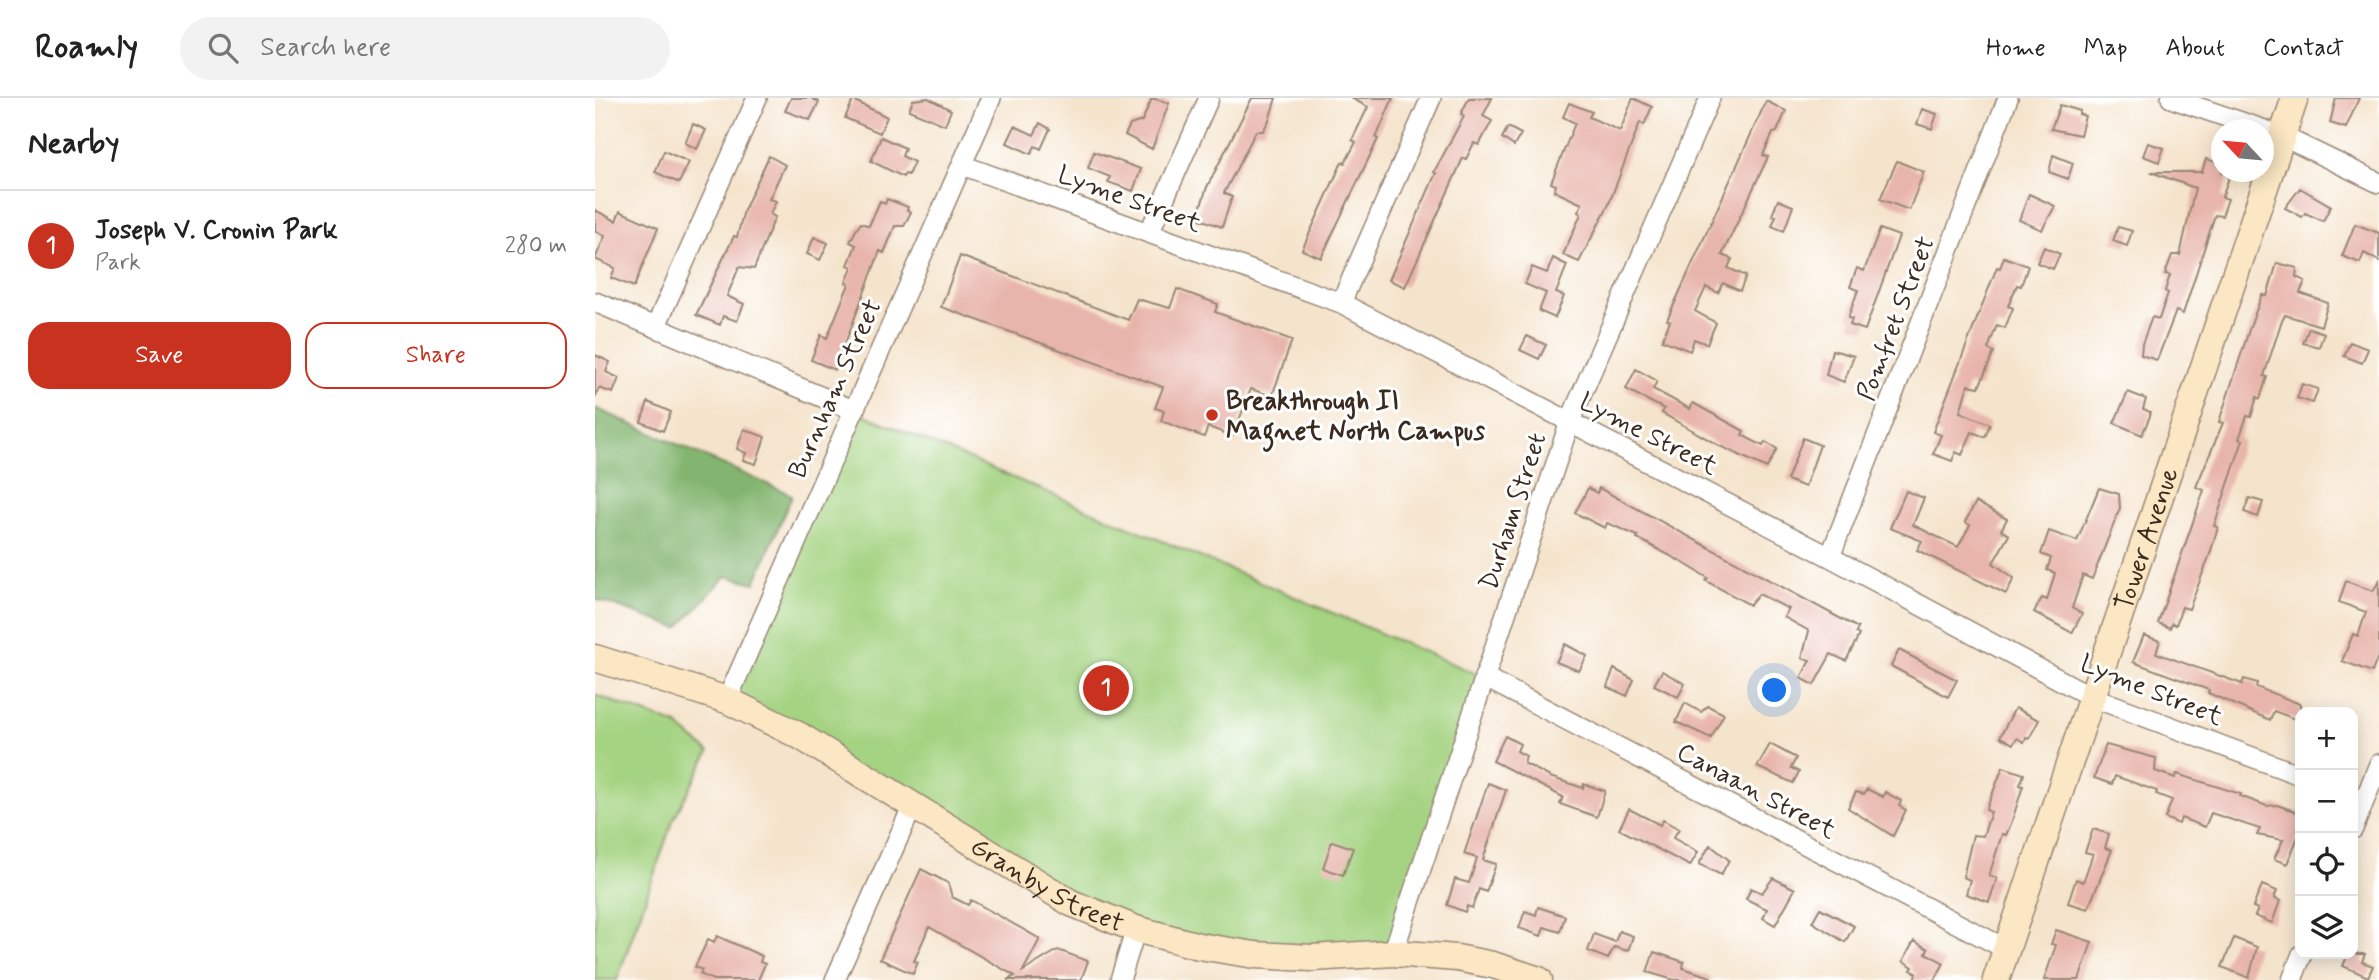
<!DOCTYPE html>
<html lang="en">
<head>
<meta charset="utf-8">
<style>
	:root { --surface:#fff; --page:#f2f2f2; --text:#222; --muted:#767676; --line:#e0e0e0; --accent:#c8321e }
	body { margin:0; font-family:Mynerve,sans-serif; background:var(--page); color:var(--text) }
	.controls { position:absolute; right:21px; bottom:21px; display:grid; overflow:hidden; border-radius:14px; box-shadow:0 4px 18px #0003 }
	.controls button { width:63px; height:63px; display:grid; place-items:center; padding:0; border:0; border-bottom:2px solid var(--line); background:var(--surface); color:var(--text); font:35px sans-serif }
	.compass { position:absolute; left:1616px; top:21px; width:63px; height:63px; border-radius:50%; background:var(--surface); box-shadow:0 4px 18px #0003; rotate:296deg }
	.you { position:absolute; left:1180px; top:593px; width:24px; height:24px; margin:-18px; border:5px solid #fff; border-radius:50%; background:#1a73e8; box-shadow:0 0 0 10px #1a73e833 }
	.badge { display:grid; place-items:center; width:46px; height:46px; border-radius:50%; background:var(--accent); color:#fff; font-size:23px; font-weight:700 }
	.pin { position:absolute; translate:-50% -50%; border:4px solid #fff; box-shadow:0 2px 7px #0006 }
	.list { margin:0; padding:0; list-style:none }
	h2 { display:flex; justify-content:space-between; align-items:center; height:91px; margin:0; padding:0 28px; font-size:30px }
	h2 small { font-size:23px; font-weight:400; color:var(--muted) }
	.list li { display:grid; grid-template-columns:46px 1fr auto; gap:21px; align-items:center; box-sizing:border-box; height:112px; padding:0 28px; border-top:2px solid var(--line) }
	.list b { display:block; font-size:26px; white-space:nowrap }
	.list p { margin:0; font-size:23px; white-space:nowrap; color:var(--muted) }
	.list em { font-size:23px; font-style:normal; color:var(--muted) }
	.actions { display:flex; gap:14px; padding:21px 28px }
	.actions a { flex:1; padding:16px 0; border:2px solid var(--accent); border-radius:21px; text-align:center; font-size:24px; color:var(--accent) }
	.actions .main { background:var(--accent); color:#fff }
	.icon { flex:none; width:38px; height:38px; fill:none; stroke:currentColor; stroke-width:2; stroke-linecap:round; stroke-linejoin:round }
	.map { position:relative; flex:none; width:1784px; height:882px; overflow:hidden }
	header { display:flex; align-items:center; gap:42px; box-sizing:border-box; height:98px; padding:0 35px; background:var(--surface); border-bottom:2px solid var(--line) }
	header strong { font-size:33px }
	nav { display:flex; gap:38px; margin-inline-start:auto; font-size:24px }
	.search { width:490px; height:63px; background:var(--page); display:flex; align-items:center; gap:18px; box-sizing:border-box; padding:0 24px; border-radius:38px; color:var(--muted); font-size:26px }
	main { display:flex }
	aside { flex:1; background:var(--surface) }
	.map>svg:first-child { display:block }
	.green { fill:#a4d381; stroke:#707e50; stroke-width:2 }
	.forest { fill:#83b56f; stroke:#5f7046; stroke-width:2 }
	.building { fill:#e8b5ac }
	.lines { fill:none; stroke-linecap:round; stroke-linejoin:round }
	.street-casing { stroke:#988775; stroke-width:22 }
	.secondary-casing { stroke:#988775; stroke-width:29 }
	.street { stroke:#fff; stroke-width:19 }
	.secondary { stroke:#fbe7c3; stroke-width:26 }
	.poi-dot { fill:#c8321e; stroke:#fff; stroke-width:2.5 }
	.labels { text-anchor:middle; stroke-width:6; stroke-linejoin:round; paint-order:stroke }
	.street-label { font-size:26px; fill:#3b2a1e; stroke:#fff }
	.poi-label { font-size:26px; font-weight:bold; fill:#3b2a1e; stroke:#fff; text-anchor:start }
</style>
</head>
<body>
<header>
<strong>Roamly</strong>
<div class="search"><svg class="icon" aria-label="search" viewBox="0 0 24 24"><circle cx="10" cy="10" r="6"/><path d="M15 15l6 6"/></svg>Search here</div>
<nav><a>Home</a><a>Map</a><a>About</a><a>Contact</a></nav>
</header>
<main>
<aside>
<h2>Nearby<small></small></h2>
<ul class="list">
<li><span class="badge">1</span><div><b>Joseph V. Cronin Park</b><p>Park</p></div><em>280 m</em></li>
</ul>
<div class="actions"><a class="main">Save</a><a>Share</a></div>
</aside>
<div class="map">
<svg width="1784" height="882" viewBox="0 0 1784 882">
	<rect width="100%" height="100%" fill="#fff"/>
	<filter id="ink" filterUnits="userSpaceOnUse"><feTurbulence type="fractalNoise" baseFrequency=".0143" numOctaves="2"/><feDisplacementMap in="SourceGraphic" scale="14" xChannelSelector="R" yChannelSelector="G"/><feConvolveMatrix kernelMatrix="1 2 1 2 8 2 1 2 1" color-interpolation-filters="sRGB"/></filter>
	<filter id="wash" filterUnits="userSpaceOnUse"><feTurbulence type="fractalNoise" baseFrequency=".00686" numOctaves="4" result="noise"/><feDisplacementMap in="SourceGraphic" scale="28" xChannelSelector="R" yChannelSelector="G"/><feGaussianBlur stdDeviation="1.57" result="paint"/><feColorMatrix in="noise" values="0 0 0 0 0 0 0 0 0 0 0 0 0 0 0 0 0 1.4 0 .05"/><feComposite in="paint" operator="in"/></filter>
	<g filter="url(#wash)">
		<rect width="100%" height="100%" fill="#f5e4cc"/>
		<path class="green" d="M258 312 889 579 798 855 762 859 541 831 132 602Z
			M0 597 82 627 114 654 78 722 22 882H0Z"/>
		<path class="forest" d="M0 310 197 397 160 485 131 478 83 530 0 501Z"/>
		<g id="blocks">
			<path class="building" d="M196 0H216L224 4 215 22 190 13Z
				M333 0 356 12 350 27 314 12 318 2Z
				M557 0 574 5 557 51 530 37 535 27 547 23Z
				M657 0H681L674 22 668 33H661L629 95 637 99 627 129 602 120 612 89Z
				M756 0H798L781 40 783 41 726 160 707 152 747 64 750 65 761 44 757 42 773 9Z
				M874 0H897L888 18 897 23 884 47 879 45 871 61 868 60 810 189 794 182 841 75 839 74 869 18 866 16Z
				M1038 0 1057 9 1049 27 1045 24 1013 108 984 164 968 157 986 116 983 114 987 106 959 93 961 87 956 85 980 25 968 19 974 5 997 14 994 19 1025 33Z
				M1741 0H1764L1751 30 1735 25Z
				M258 2 292 19 285 35 250 20Z
				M1171 3 1191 13 1182 34 1178 35 1168 57 1173 59 1127 157 1137 161 1133 170 1151 178 1145 193 1128 185 1123 195 1111 189 1100 213 1121 225 1112 246 1099 241 1095 253 1067 242 1075 223 1072 222Z
				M1465 7 1485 13 1484 16 1490 18 1485 37 1456 31Z
				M1327 11 1342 16 1337 31 1322 26Z
				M445 25 455 31 446 51 440 48 436 56 412 45 420 28 439 37Z
				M98 26 111 32 102 51 90 45Z
				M913 29 926 36 919 48 907 40Z
				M286 39 310 50 307 58 319 64 313 77 310 76 308 79 276 63Z
				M1553 45 1569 50 1564 64 1548 58Z
				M69 53 94 64 84 85 60 74Z
				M499 54 546 71 538 93 513 84 515 79 493 70Z
				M1458 57 1478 65 1473 81 1454 74Z
				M174 58 190 67 174 101 181 103 175 116 180 119 159 171 144 169 132 198 149 206 142 223 128 218 125 227 101 217 139 138 142 139 149 112Z
				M1611 61 1627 66V74H1636L1627 99 1633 101 1627 118 1620 117 1588 216 1581 213 1562 262 1546 257 1547 246 1557 219 1564 221 1573 195 1570 193 1575 177 1570 176 1577 157H1585L1600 90 1556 74H1607Z
				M1302 63 1329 74 1314 112 1285 101Z
				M1705 90 1736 108 1728 123 1710 115 1707 119 1690 110Z
				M1434 96 1460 108 1447 132 1424 122Z
				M292 101 313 109 312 112 316 114 309 128H300L289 155 285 153 240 272 216 262 226 237 232 240 254 186 251 185 257 169 253 167 261 147 255 144 261 132 266 125 274 128 285 103 290 106Z
				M1183 102 1198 108 1189 133 1177 128 1181 118 1177 117Z
				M0 112 21 123 25 113 63 130 39 189 16 180 20 170 0 161 10 138 0 133Z
				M1760 126 1784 135V163L1769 155 1765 165 1747 158Z
				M1523 129 1537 133 1532 148 1518 143Z
				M1285 131 1304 138 1270 232 1255 227 1257 221 1253 220 1263 192 1255 189 1262 170 1269 173Z
				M219 139 233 145 225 162 212 156Z
				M1449 149 1465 156 1458 171 1442 165Z
				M365 158 533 222 542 201 575 210 582 191 623 206 620 214 697 242 677 298 656 291 638 338 613 329 609 339 566 323 569 313 560 310 568 289 346 209Z
				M1409 159 1433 168 1426 188 1422 187 1413 208 1418 210 1410 230 1402 227 1393 251 1399 254 1384 289 1373 287 1365 314 1395 326 1390 339 1377 334 1367 357 1361 354 1357 363 1338 356 1346 337 1338 334 1402 169 1405 170Z
				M958 160 972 167 961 195 969 198 960 220 944 213 951 195 930 186 937 169 952 175Z
				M1682 165 1702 170 1701 179 1710 183 1705 195 1733 205 1726 228 1690 217 1686 225 1669 278 1672 279 1665 301 1662 299 1656 319 1652 318 1644 341 1648 342 1619 428 1623 429 1615 456 1594 511 1587 509 1581 527 1577 525 1575 530 1563 525 1609 392 1601 389 1628 325 1624 324 1655 229 1667 197 1672 198Z
				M1714 230 1729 235 1724 249 1708 245Z
				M932 238 951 247 944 261 925 252Z
				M1755 244 1773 251 1767 265 1749 258Z
				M1237 252 1259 258 1249 284 1231 277Z
				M0 257 15 264 11 274 24 280 18 295 4 290 0 300Z
				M1041 271 1062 283 1058 291 1095 311 1098 305 1149 333 1147 337 1168 348 1170 344 1182 351 1172 370 1125 348 1067 315 1069 311 1031 291Z
				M1707 286 1723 291 1718 305 1702 300Z
				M1533 294 1551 301 1548 311 1555 314V318L1547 337 1519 325Z
				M53 304 76 314 68 333 46 324Z
				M149 331 170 339 161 366 148 362 151 355 142 351Z
				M1208 340 1225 347 1210 389 1192 382Z
				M993 390 1002 395 1004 390 1263 530 1261 535 1264 537 1251 563 1236 556 1219 587 1206 580 1215 562 1207 560 1214 533 1189 519 1194 511 1164 496 1155 507 1111 483 1113 480 1087 464 1042 440 1043 438 1012 425 1010 430 980 415Z
				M1504 390 1524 396 1525 410 1497 481 1488 477 1477 510 1487 516 1477 535 1439 514 1447 500 1452 502 1460 475 1452 472 1456 460 1446 456 1454 433 1482 443Z
				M1311 393 1329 400 1318 427 1363 449 1375 427 1370 424 1381 404 1412 421 1406 432 1414 437 1398 465 1419 480 1411 496 1322 452 1327 443 1295 430Z
				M1654 400 1668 404 1663 419 1649 414Z
				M1751 483 1778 493 1784 483V556L1777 574 1747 563 1758 536 1763 538 1771 514 1744 504Z
				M1549 537 1565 543 1561 555 1647 586 1649 581 1662 585 1661 589 1705 606V623L1679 613 1675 622 1613 595 1614 592 1538 564Z
				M970 546 992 558 984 573 961 564Z
				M1304 552 1362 582 1353 599 1296 568Z
				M1019 571 1039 582 1032 598 1012 589Z
				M1067 573 1090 586 1083 599 1059 587Z
				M1090 605 1106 614 1113 608 1129 616 1116 640 1081 624Z
				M1420 610 1444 622 1434 641 1431 640 1429 644 1422 640 1418 646 1405 639Z
				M910 638 925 646 922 653 931 658 929 665 955 679 988 690 989 686 1010 693 1002 719 965 706 968 699 898 663Z
				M1175 646 1201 660 1196 670 1204 674 1198 685 1162 669Z
				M1511 647 1561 660 1560 673 1580 680 1582 676 1646 696 1645 698 1672 708 1682 707 1705 715V740L1703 739 1692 766 1679 761 1688 742 1662 737 1665 731 1616 715 1610 729 1586 720 1584 726 1570 720 1577 702 1561 696 1562 693 1520 678 1517 686 1499 680Z
				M1408 669 1429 676 1425 687 1428 688 1416 726 1411 737 1407 736 1394 778 1402 780 1394 804 1371 796 1375 782 1368 779 1378 737 1388 738 1396 714 1391 712Z
				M893 685 911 692 888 762 901 766 891 794 884 791 877 810 872 808 870 814 852 807 860 781 874 785 882 760 869 756Z
				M1272 691 1288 699 1290 694 1306 703 1304 708 1311 712 1298 738 1253 710 1261 694 1269 696Z
				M1034 711 1065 727 1068 722 1084 731 1078 740 1103 754 1095 768 1024 731Z
				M1498 731 1514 736 1510 750 1517 752 1493 811 1473 805 1481 781 1488 784 1498 756 1490 754Z
				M737 743 758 750 748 777 728 770Z
				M1115 747 1134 762 1126 777 1104 766Z
				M326 771 353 785 357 799 373 807 376 802 445 841 428 873 463 852 493 863 486 882H412L420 878 334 829 319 863 323 864 318 876 285 861Z
				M1178 780 1200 791 1180 827 1168 820 1172 811 1151 801 1156 790 1167 795Z
				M1667 787 1682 793 1679 800 1685 803 1677 825 1660 818 1663 811 1658 809Z
				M943 809 970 818 965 834 949 829 946 838 924 830 930 813 941 817Z
				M1225 810 1259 828 1250 844 1217 824Z
				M1461 832 1497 844 1484 882H1449L1461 847 1456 846Z
				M1024 833 1038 838 1033 853 1019 849 1013 861 993 853 999 836 1020 844Z
				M122 838 167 858 165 864 170 866 163 882H118L105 876 107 872 100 869 113 841 119 844Z
				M1639 840 1662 849 1654 880 1627 869Z
				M1319 843 1333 851 1331 855 1349 865 1340 882H1319L1321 875 1316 872 1318 869 1308 863Z
				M1059 854 1089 864 1088 870 1116 879V882H1079L1052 874Z
				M1753 856H1770L1767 864 1778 868 1773 879 1748 868Z"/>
		</g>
	</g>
	<g filter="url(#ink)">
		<use href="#blocks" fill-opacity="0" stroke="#988775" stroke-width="2"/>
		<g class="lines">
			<defs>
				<path id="street" d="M1576 0 1687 38 1784 85
					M367 67 746 205 1235 459 1497 599 1705 677
					M554 135 614 0
					M0 204 258 312
					M746 205 836 0
					M61 228 162 0
					M1235 459 1413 0
					M889 579 1411 851
					M132 602 396 0
					M1758 731 1784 666
					M798 855 975 323 1115 0
					M240 882 318 707
					M525 882 541 831
					M1697 882 1707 856"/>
				<g id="secondary">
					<path id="s1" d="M0 560 132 602 205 638 476 805 541 831 604 848 660 857 717 860 798 855 862 860 898 867 944 882"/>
					<path id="s2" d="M1401 882 1700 0"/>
				</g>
			</defs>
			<use href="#street" class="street-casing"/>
			<use href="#secondary" class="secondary-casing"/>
			<use href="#street" class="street"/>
			<use href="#secondary" class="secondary"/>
		</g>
	</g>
	<circle class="poi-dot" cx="617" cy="317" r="7"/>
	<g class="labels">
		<g class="street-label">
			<text transform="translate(535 100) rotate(20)" y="9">Lyme Street</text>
			<text transform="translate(1300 220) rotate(-69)" y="9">Pomfret Street</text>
			<text transform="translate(239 290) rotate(-66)" y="9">Burnham Street</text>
			<text transform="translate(1054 335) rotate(27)" y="9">Lyme Street</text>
			<text transform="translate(917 413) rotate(-72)" y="9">Durham Street</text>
			<text dy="9" stroke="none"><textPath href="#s2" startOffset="466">Tower Avenue</textPath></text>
			<text transform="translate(1557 591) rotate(22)" y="9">Lyme Street</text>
			<text transform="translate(1162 692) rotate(28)" y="9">Canaan Street</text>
			<text dy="9" stroke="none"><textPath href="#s1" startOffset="509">Granby Street</textPath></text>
		</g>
		<g class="poi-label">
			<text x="631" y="311">Breakthrough II<tspan x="631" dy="30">Magnet North Campus</tspan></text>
		</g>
	</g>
</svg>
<div class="controls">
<button>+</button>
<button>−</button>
<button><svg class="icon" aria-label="locate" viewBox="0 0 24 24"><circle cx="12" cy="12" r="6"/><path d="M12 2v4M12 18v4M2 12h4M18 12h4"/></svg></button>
<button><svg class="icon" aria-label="layers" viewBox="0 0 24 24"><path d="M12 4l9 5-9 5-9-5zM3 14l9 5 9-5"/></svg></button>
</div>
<svg class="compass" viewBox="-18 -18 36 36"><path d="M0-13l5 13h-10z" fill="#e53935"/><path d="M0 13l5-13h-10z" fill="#767676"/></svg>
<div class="you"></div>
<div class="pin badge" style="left:511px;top:590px">1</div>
</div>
</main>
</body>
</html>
